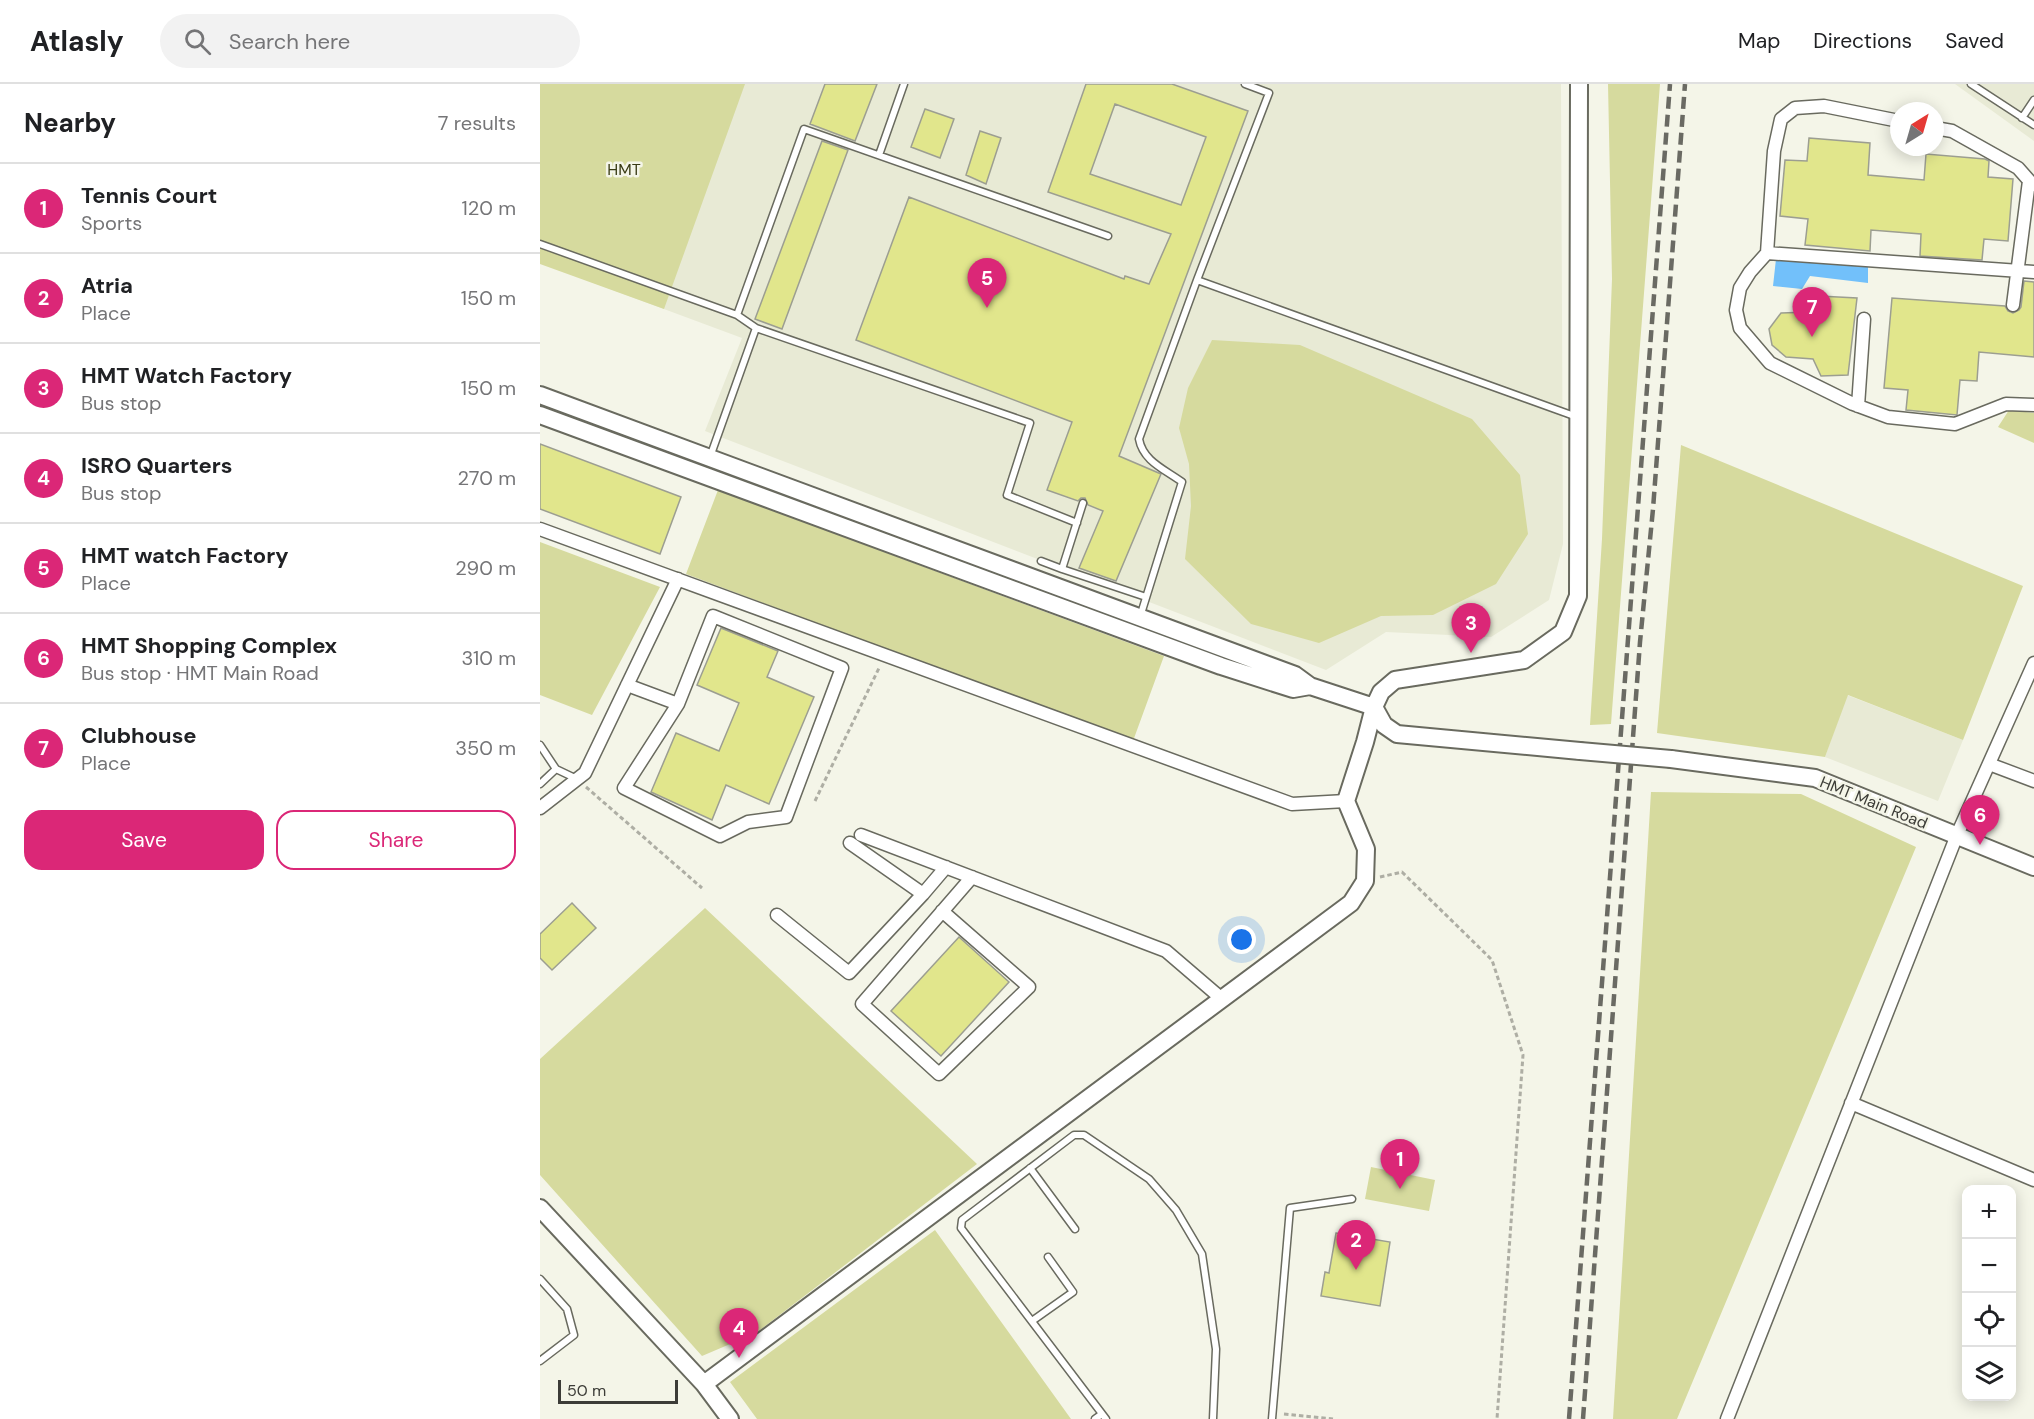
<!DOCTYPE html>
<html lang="en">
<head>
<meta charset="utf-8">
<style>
	:root { --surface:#fff; --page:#f2f2f2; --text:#202124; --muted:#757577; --line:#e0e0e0; --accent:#db2777 }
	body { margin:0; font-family:"DM Sans",sans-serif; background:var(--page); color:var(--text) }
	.controls { position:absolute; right:18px; bottom:18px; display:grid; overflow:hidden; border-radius:12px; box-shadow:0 3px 15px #0003 }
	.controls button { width:54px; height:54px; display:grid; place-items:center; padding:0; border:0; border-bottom:2px solid var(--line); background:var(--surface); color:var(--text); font:30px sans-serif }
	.compass { position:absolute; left:1350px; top:18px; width:54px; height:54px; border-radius:50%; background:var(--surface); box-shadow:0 3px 15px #0003; rotate:37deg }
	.scale { position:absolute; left:18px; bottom:15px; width:120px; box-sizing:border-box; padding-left:6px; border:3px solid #3c3c37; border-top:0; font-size:16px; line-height:21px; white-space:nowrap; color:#3c3c37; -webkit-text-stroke:4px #f4f5e8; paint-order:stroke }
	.you { position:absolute; left:702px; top:856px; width:21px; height:21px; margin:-15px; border:4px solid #fff; border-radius:50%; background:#1a73e8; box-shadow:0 0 0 9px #1a73e833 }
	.badge { display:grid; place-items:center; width:39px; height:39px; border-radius:50%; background:var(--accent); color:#fff; font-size:20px; font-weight:700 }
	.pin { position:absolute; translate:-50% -50px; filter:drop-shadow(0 2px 3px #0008) }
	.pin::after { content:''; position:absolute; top:32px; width:21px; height:18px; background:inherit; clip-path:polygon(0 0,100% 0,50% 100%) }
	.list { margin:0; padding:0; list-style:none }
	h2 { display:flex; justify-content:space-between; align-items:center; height:78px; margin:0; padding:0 24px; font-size:26px }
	h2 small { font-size:20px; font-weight:400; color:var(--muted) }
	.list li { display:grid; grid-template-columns:39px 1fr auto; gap:18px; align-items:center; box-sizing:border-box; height:90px; padding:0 24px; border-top:2px solid var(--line) }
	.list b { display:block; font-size:22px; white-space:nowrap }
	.list p { margin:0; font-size:20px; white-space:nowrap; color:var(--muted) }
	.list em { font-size:20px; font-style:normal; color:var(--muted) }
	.actions { display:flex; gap:12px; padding:18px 24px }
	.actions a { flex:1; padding:14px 0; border:2px solid var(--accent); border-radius:18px; text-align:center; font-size:21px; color:var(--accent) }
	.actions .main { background:var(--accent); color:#fff }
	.icon { flex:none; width:33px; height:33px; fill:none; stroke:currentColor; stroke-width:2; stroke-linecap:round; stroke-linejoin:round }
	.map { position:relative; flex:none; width:1494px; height:1335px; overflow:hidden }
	header { display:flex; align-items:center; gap:36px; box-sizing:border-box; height:84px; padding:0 30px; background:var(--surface); border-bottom:2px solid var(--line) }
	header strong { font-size:28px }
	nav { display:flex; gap:33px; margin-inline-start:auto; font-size:21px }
	.search { width:420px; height:54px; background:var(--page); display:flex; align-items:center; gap:15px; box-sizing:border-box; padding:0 21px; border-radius:33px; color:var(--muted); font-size:22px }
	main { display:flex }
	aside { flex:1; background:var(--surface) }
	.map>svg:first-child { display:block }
	.built { fill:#e8ead5 }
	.green { fill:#d6da9e }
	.water { fill:#72c0fa }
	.building { fill:#e1e68c; stroke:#9c9e91; stroke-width:1.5; fill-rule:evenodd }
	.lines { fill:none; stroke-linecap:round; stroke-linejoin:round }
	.service-casing { stroke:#696a5f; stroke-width:9 }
	.minor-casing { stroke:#696a5f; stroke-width:15 }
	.tertiary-casing { stroke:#696a5f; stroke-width:20 }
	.path { stroke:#aeaea4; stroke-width:3; stroke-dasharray:4.5 3; stroke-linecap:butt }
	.service { stroke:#fff; stroke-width:6 }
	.minor { stroke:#fff; stroke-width:12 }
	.tertiary { stroke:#fff; stroke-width:16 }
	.rail { stroke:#6a6a63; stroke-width:4.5; stroke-dasharray:12 6; stroke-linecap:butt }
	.tertiary-bridge-casing { stroke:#696a5f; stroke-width:20; stroke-linecap:butt }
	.tertiary-bridge { stroke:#fff; stroke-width:16 }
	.labels { text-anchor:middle; stroke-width:5; stroke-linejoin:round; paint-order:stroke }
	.park-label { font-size:16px; fill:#393b14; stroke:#f4f5e8 }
	.street-label { font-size:16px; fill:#3c3c37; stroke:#f4f5e8 }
</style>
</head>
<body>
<header>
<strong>Atlasly</strong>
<div class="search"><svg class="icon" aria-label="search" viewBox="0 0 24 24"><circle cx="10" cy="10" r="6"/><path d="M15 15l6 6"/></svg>Search here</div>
<nav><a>Map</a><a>Directions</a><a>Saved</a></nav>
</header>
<main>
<aside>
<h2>Nearby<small>7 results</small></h2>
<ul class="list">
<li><span class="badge">1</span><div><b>Tennis Court</b><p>Sports</p></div><em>120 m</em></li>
<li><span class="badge">2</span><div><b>Atria</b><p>Place</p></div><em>150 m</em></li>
<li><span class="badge">3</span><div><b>HMT Watch Factory</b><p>Bus stop</p></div><em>150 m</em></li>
<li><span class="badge">4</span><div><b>ISRO Quarters</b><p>Bus stop</p></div><em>270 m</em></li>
<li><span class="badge">5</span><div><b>HMT watch Factory</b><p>Place</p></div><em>290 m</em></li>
<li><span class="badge">6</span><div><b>HMT Shopping Complex</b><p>Bus stop · HMT Main Road</p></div><em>310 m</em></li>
<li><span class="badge">7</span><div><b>Clubhouse</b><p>Place</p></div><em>350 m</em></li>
</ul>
<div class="actions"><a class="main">Save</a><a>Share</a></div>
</aside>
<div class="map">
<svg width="1494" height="1335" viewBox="0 0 1494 1335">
	<rect width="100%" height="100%" fill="#f4f5e8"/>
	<path class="built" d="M0 0H1021L1023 460 1009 516 951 553 846 548 786 586 165 347 202 254 0 179Z
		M1415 0H1494V57Z
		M1307 611 1423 656 1398 717 1285 673Z"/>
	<path class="green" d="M0 0H205L124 225 0 180Z
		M1068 0H1120L1071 640 1050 641 1062 455 1072 195Z
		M672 256 760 261 932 335 980 391 988 450 956 500 893 531 841 532 779 559 711 540 645 475 651 422 649 380 639 344 648 304Z
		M1469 326 1494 329V359L1458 343Z
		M1141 361 1483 502 1423 656 1308 611 1285 673 1117 649Z
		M178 406 624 572 593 657 146 490Z
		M0 458 120 503 52 631 0 611Z
		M1111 708 1261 710 1376 763 1137 1335H1073Z
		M165 824 437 1080 216 1249 162 1272 0 1091V975Z
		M831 1083 895 1096 889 1127 825 1115Z
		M395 1146 531 1335H217L190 1298Z"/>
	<path class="water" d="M1236 175 1328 183V199L1270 192 1262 205 1233 202Z"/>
	<path class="building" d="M285 0H337L315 57 270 40Z
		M546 0H632L708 27 579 372 621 390 576 497 539 484 563 427 548 421 545 414H541L538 417 507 406 532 338 316 256 369 113 584 195 585 192 609 200 631 150 508 108ZM575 20 666 53 641 121 550 90Z
		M385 25 414 35 400 74 371 63Z
		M440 47 461 54 446 100 426 91Z
		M1269 54 1330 59 1328 91 1384 96 1386 70 1445 75 1449 77 1448 93 1473 95 1468 157 1444 155 1442 176 1380 172 1381 150 1331 146 1330 167 1265 161 1268 135 1240 132 1245 76 1267 77Z
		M282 57 308 66 242 245 215 235Z
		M1484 197 1494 198V273L1439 268 1437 297 1420 296 1417 331 1366 326 1368 306 1344 304 1352 214 1465 222 1468 227 1473 229 1479 226 1481 223Z
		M1279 212 1317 214 1308 291 1281 292 1273 275 1246 273 1232 261 1229 245 1241 229 1270 228Z
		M0 360 141 413 120 470 0 425Z
		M181 544 238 567 227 593 274 613 229 720 186 701 172 736 111 708 136 649 179 667 199 619 157 601Z
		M32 819 56 844 12 886 0 874V850Z
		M419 853 469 898 401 972 351 927Z
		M796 1149 850 1158 840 1222 781 1212 785 1188 789 1189Z"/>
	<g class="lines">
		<defs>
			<path id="service" d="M1431 0 1494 41
				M1482 34 1494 16
				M339 71 364 0
				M0 160 197 231
				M657 196 1037 333
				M216 244 490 339 467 411 537 439
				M170 373 216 244 197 231 264 45 568 152
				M543 419 522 485 606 513
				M501 477 522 485
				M600 533 642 398C624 385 603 377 599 355L657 196 729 9 705 0
				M0 661 16 685 37 695
				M0 700 16 685
				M490 1084 535 1145
				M0 1195 27 1225 34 1251 0 1277
				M492 1237 533 1208 508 1173
				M555 1335 562 1330
				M566 1335 421 1144 422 1136 534 1051H544L609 1095 636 1126 662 1170 676 1265 673 1335
				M732 1335 750 1124 812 1115"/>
			<path id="minor" d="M1359 37 1284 22 1255 24 1241 35 1234 67 1227 169 1210 188 1200 204 1196 226 1200 244 1230 279 1313 320 1348 333 1415 340 1466 320 1494 321
				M1395 44 1412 47 1478 84 1493 101
				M1227 169 1494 188
				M1473 221 1489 97
				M1318 322 1324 235
				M0 445 752 720 806 717
				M173 532 302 584 246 733 208 738 180 752 84 704 138 620Z
				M87 601 138 620
				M1449 680 1494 697
				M0 724 45 689 138 495
				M321 751 626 867 682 915
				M310 759 383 810 406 783
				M402 827 489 903 399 990 322 920 432 793
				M237 831 309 889 383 810
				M1311 1019 1494 1096
				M1187 1335 1417 751 1494 579"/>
			<path id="tertiary" d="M1039 0 1038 512 1023 548 984 576 855 596 841 608 834 623 844 641 857 650 1040 667
				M0 311 755 591 770 602 834 623 825 658 806 717 826 765 825 797 811 819 164 1300 190 1335
				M0 331 681 582 753 605 770 602
				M1131 675 1275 694 1494 783
				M0 1124 164 1300"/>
		</defs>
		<use href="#service" class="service-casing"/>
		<use href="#minor" class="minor-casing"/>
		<use href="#tertiary" class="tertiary-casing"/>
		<path class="path" d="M46 703 162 804
			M275 717 339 584
			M840 793 862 788 952 876 983 971 957 1335
			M744 1330 793 1335"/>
		<use href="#service" class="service"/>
		<use href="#minor" class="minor"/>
		<use href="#tertiary" class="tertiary"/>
		<path class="rail" d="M1029 1335 1130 0
			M1043 1335 1100 558 1113 425 1145 0"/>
		<defs>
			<path id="tertiary-bridge" d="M1040 667 1131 675"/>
		</defs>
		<use href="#tertiary-bridge" class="tertiary-bridge-casing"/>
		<use href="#tertiary-bridge" class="tertiary-bridge"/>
	</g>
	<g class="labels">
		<g class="park-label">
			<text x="84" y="91">HMT</text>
		</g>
		<g class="street-label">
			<text transform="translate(1334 718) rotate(22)" y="6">HMT Main Road</text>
		</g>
	</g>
</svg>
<div class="controls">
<button>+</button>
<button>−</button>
<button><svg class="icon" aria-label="locate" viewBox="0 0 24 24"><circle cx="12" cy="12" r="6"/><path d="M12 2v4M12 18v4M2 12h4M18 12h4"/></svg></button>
<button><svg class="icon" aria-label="layers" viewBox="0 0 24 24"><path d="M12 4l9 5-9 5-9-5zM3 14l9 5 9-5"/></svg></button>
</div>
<svg class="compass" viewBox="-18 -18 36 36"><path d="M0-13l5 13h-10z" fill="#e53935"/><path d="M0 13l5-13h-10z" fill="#757577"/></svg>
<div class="scale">50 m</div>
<div class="you"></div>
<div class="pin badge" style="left:860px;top:1105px">1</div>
<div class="pin badge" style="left:816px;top:1186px">2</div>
<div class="pin badge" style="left:931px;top:569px">3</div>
<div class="pin badge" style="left:199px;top:1274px">4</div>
<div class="pin badge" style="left:447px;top:224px">5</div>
<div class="pin badge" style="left:1440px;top:761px">6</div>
<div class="pin badge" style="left:1272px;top:253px">7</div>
</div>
</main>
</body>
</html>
